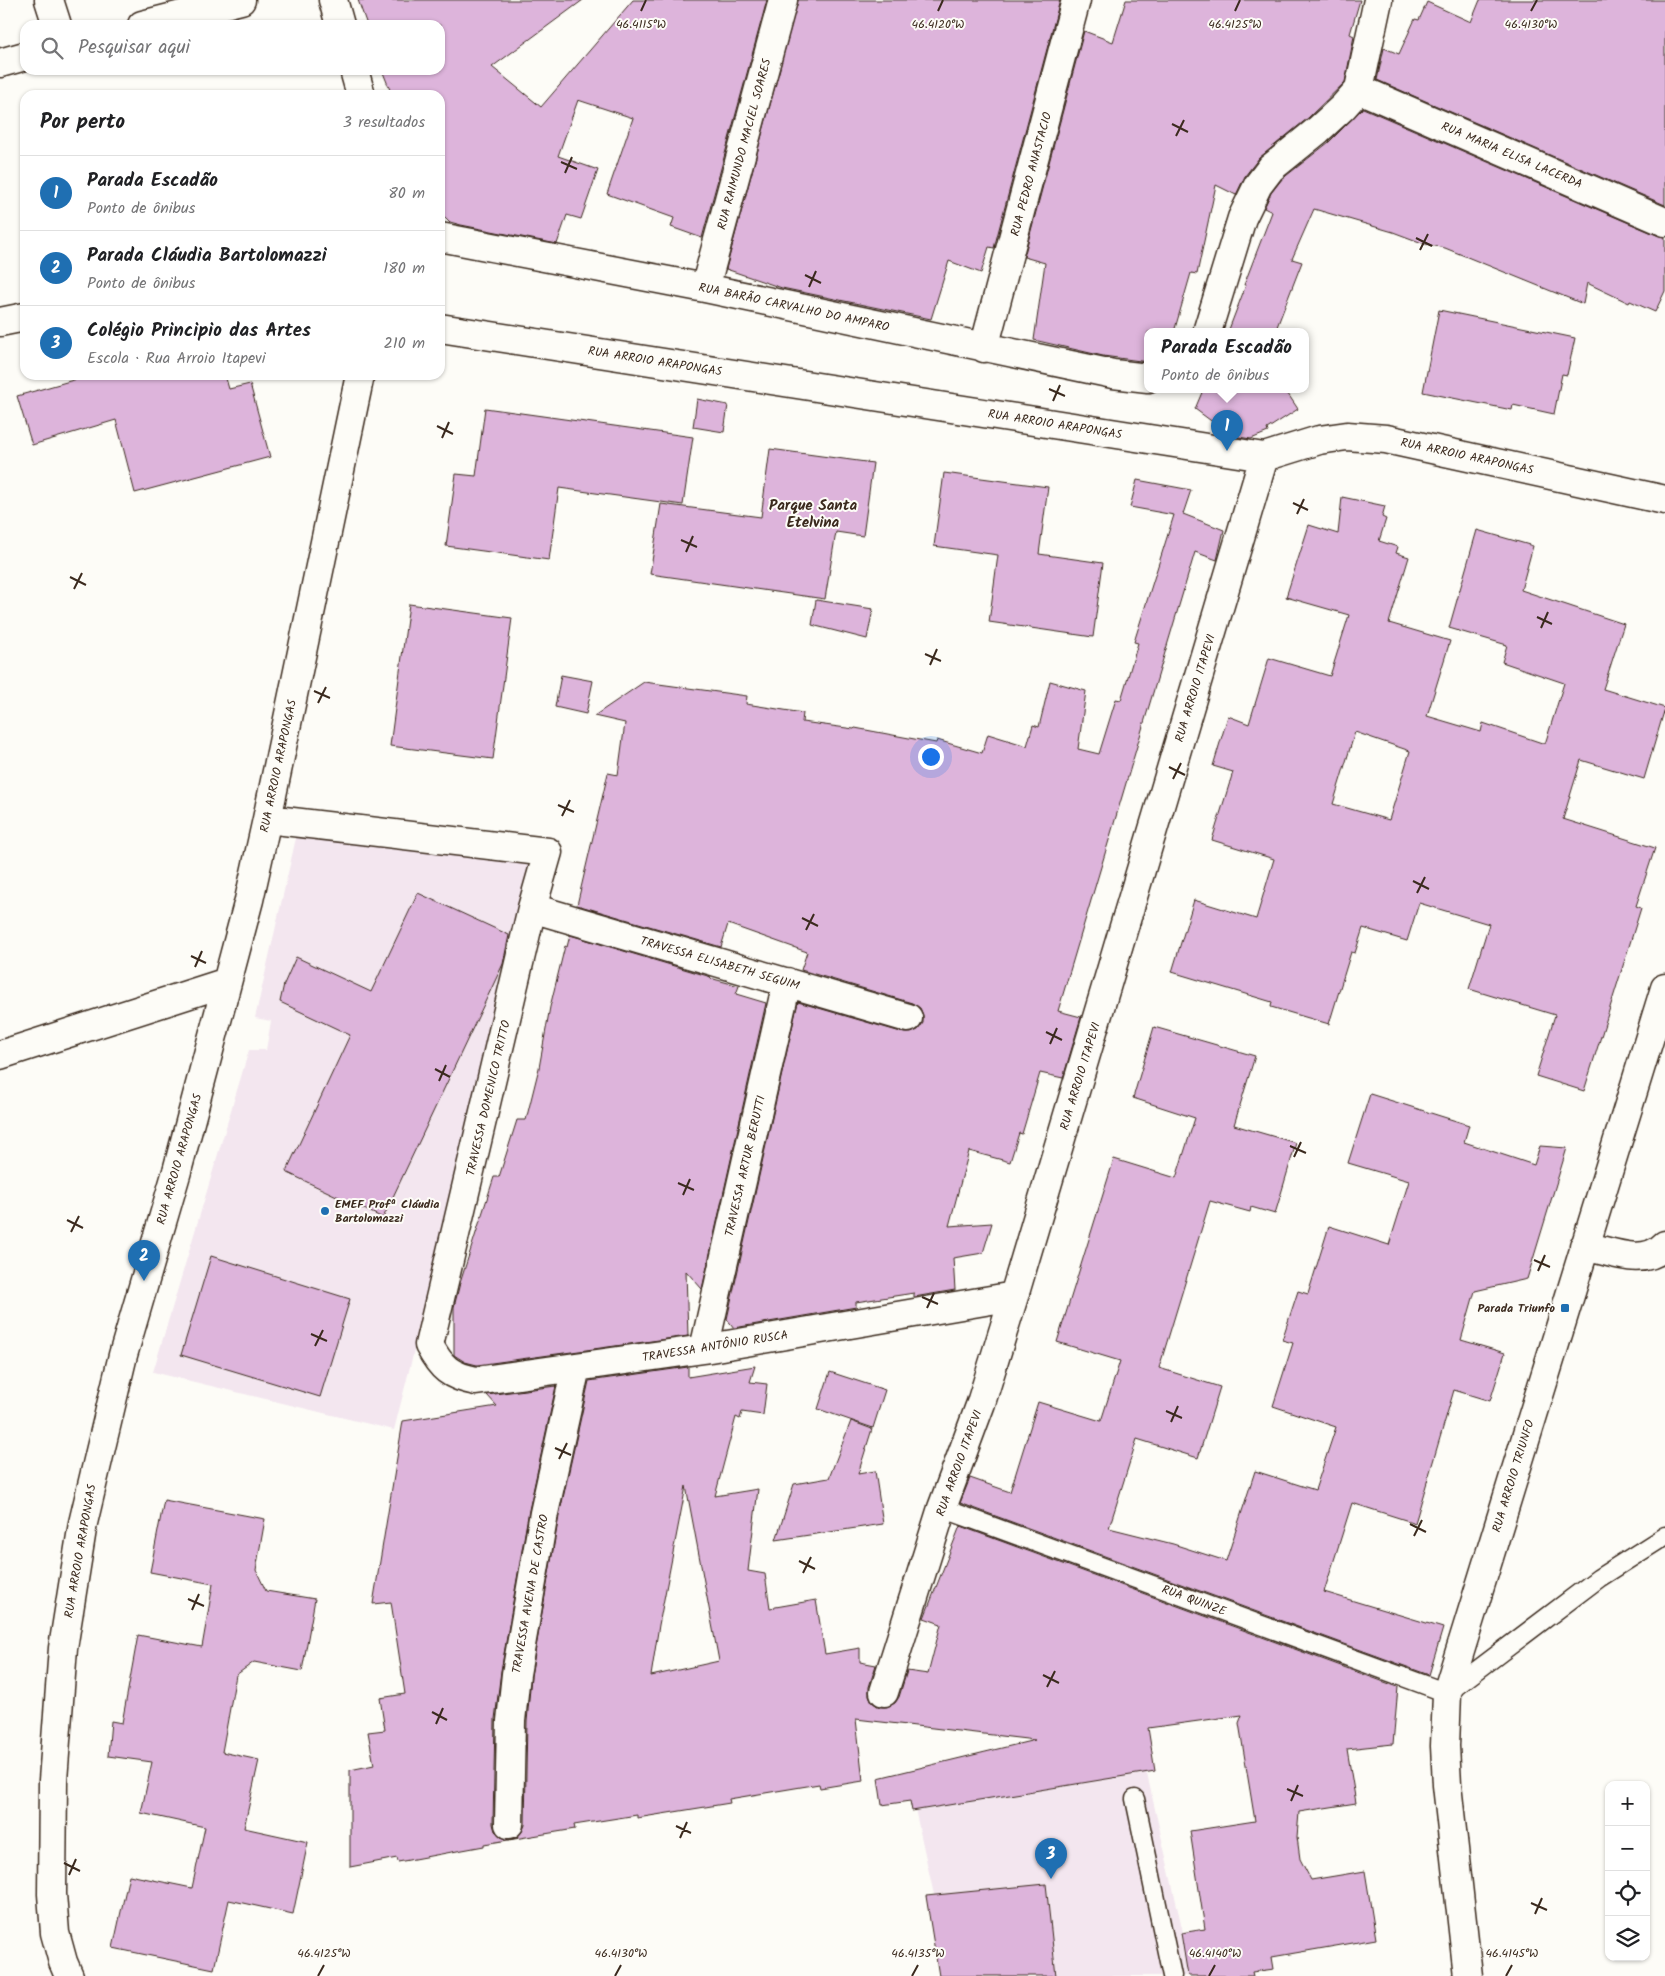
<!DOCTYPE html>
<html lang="pt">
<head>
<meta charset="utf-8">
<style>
	:root { --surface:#fff; --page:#f6f6f6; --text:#202124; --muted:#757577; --line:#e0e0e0; --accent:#1f6fb2 }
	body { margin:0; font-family:Kalam,sans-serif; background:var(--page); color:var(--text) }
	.controls { position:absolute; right:15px; bottom:15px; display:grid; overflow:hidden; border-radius:10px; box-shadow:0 1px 4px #0004 }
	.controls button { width:45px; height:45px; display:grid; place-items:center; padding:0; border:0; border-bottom:1px solid var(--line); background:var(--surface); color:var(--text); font:25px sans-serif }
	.you { position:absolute; left:930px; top:756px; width:18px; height:18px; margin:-12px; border:4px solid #fff; border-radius:50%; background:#1a73e8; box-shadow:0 0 0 8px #1a73e833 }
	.badge { display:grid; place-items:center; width:32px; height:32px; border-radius:50%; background:var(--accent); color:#fff; font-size:16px; font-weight:700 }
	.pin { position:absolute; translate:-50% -41px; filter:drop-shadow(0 1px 2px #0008) }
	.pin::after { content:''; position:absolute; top:26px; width:18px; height:15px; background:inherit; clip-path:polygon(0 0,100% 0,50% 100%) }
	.popup { position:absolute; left:1144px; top:328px; width:165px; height:65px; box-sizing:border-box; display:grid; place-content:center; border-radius:10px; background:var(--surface); filter:drop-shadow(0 1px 4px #0005); font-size:16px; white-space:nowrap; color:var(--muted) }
	.popup b { font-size:19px; color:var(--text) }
	.popup::after { content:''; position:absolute; left:50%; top:100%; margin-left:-10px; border:10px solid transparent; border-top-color:var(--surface) }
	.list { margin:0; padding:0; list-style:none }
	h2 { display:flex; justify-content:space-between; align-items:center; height:65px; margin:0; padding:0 20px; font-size:21px }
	h2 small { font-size:16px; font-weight:400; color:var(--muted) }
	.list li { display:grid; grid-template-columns:32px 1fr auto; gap:15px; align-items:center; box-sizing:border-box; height:75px; padding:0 20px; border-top:1px solid var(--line) }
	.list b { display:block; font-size:19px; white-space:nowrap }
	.list p { margin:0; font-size:16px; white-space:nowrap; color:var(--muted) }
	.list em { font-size:16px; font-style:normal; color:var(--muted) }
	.icon { flex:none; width:28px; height:28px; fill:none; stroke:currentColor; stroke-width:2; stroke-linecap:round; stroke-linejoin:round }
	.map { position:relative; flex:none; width:1665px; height:1976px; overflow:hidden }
	.search { position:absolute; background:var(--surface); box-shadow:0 1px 4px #0004; left:20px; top:20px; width:425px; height:55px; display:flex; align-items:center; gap:12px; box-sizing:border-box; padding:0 18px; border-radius:15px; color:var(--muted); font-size:19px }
	.panel { position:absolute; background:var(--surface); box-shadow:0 1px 4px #0004; left:20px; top:90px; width:425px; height:290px; border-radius:15px }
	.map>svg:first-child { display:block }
	.built { fill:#f3e6ef }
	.building { fill:#ddb4db; stroke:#3b2a1e; fill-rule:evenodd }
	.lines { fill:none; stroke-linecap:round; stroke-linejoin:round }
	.lane-casing { stroke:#3b2a1e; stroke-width:21 }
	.street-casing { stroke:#3b2a1e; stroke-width:31 }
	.lane { stroke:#fdfcf7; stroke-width:18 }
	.street { stroke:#fdfcf7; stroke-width:28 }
	.ticks { fill:none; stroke:#3b2a1e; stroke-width:2 }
	.poi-dot { fill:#1f6fb2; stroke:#fdfcf7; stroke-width:2 }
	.labels { text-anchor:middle; stroke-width:4; stroke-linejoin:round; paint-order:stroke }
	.street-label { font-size:12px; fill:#3b2a1e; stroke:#fdfcf7 }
	.poi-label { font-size:12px; font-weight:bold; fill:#3b2a1e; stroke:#fdfcf7; text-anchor:start }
	.quarter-label { font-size:15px; font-weight:bold; fill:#3b2a1e; stroke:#fdfcf7 }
	.ticks-label { font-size:12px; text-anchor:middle; fill:#3b2a1e; stroke:#fdfcf7; stroke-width:4; stroke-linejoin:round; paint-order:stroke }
</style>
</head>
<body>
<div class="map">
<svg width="1665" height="1976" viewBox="0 0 1665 1976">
	<rect width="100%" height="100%" fill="#fdfcf7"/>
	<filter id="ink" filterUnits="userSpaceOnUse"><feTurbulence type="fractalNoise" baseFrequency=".02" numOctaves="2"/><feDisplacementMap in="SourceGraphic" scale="10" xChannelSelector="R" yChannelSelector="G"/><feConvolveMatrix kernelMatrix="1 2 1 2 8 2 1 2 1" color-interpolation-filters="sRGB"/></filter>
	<g filter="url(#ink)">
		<path class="built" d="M296 838 538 862 394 1430 153 1372 249 1050H266L271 1021 255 1018Z
			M1139 1739 1193 1976H952L909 1782Z"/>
		<path class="building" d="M358 0H583L492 67 541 107 633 0H767L702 238 671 227 674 218 607 194 633 118 578 100 558 156 598 170 581 219 567 215 557 244 461 225 450 222 446 218 440 215V132L443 130 440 126V95H392L382 70H440V25H367Z
			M798 0H1060L994 248 989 247 981 273 949 261 931 319 782 288 726 269Z
			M1126 0H1360L1350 34 1354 36 1345 82 1308 118 1259 158 1245 176 1236 195 1216 185 1197 274 1191 273 1174 332H1148V362L1103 356 1034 340 1045 263 1024 257 1084 31 1113 42Z
			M1480 0H1665V205L1377 80 1384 48 1399 54 1415 19 1419 20 1427 2 1471 22Z
			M1363 108 1659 236 1665 237V291L1655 312 1630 301 1629 303 1587 283 1583 304 1445 248 1425 244 1393 232 1314 209 1292 259 1302 262 1275 332H1228L1246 285H1244L1272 212 1264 208 1271 193 1282 179 1329 142Z
			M1439 310 1575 338 1567 375 1562 374 1554 414 1513 405 1512 410 1423 392Z
			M91 375H225L229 389 250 384 270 457 135 493 116 420 32 445 17 396Z
			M1203 390H1280L1288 394 1298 409 1267 429 1268 432 1251 439 1220 434 1214 423 1195 409Z
			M697 399 728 405 724 432 693 427Z
			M485 408 693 437 683 505 559 488 549 560 446 546 456 474 476 476Z
			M770 449 873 463 863 536 836 532 825 599 650 574 661 504 761 517Z
			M944 473 1048 487 1039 554 1103 563 1093 637 989 622 998 555 934 546Z
			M1137 480 1191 490 1183 514 1224 530 1217 560 1195 552 1058 1011 1081 1017 1063 1078 1040 1073 1022 1134 1019 1133 1010 1162 969 1151 949 1226 992 1223 983 1253 953 1258 955 1290 914 1297V1293L856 1302V1307L734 1328 727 1319 798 1002 904 1033H911L918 1030 923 1023V1015L920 1008 912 1003 801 970 807 952 728 924 721 947 577 905 608 773 618 775 625 723 594 716 644 682 747 696 746 704 803 713 802 722 854 729 855 728 936 743 937 740 982 753 988 734 1027 746 1033 725 1039 727 1050 681 1086 691 1078 749 1099 754 1116 699 1121 700 1138 643 1134 642 1174 515 1130 507Z
			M1342 497 1385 506 1382 517 1386 519 1379 541 1398 547 1396 553 1409 557 1389 623 1450 641 1427 716 1481 732 1483 723 1545 744 1564 683 1502 662 1507 645 1449 628 1477 530 1533 546 1521 590 1624 624 1603 689 1665 708 1644 779 1581 760 1563 819 1655 848 1636 906 1641 908 1584 1091 1536 1076 1555 1015 1469 989 1489 924 1419 903 1407 941 1363 928 1355 953 1351 952 1329 1024 1271 1007 1272 1002 1172 972 1194 900 1256 919 1274 859 1212 840 1233 772 1213 766 1228 716 1249 724 1269 658 1330 676 1349 615 1286 597 1309 525 1338 534ZM1355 732 1410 751 1389 820 1333 804Z
			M816 600 873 609 867 639 812 625Z
			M409 604 512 618 493 759 390 746Z
			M561 675 593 681 586 714 555 707Z
			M418 893 509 935 503 964 383 1218 286 1172 350 1035 280 1002 284 984 296 957 371 992Z
			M570 935 711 977 710 978 739 986 736 994 766 1003 702 1289 686 1271 688 1336 477 1365 465 1362 454 1355V1307L460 1283 494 1177H499L517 1120H526L539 1068 550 1007 565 946 567 947Z
			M1154 1027 1255 1056 1234 1125 1296 1143 1275 1214 1251 1207 1250 1212 1210 1201 1159 1368 1220 1387 1198 1458 1137 1439 1109 1528 1173 1544 1226 1561 1255 1471 1315 1490 1336 1427 1273 1406 1293 1343 1282 1340 1298 1291 1308 1294 1329 1226 1389 1245 1409 1181 1348 1163 1370 1094 1469 1125 1464 1142 1534 1165 1540 1146 1567 1148 1527 1279 1475 1291 1461 1340 1505 1353 1490 1401 1454 1390 1415 1523 1352 1503 1324 1592 1443 1628 1429 1675 960 1503 970 1478 1010 1492 1038 1402 1101 1421 1120 1361 1057 1342 1114 1159 1176 1178 1195 1118 1133 1098Z
			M211 1256 350 1299 320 1397 181 1355Z
			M755 1366 750 1382 767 1384 763 1415 742 1412 740 1419 736 1417 715 1496 758 1489 748 1571 765 1574 770 1608 816 1600 825 1654 860 1648V1662L876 1665 869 1687V1695L872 1702 879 1707H887L895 1703 899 1697 907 1671 928 1674 941 1624 924 1618 960 1526 1398 1687 1393 1744 1347 1749 1356 1803 1299 1812 1297 1837 1300 1859 1311 1880 1365 1871 1376 1939 1272 1957 1274 1969 1252 1972 1253 1976H1188L1181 1933 1205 1929 1190 1831 1255 1821 1239 1723 1242 1715 1148 1728 1155 1771 912 1811 910 1801 882 1805 878 1778 1035 1740 856 1719 863 1781 820 1788 819 1784 729 1799 730 1803 637 1818V1815L574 1825 575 1829 484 1844V1846L398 1862 397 1858 350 1867V1770L374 1765 368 1732 385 1730 380 1698 405 1694 391 1602 373 1604 403 1421 497 1406 487 1395 556 1386 529 1510 501 1671 495 1719 493 1824 495 1831 501 1837 509 1840 516 1838 522 1832 525 1825 527 1722 531 1676 559 1516 589 1381 688 1367V1377ZM686 1486 719 1661 651 1676 659 1625Z
			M830 1372 885 1390 873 1428 818 1409Z
			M851 1421 872 1429 858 1474 875 1471 883 1524 776 1540 794 1484 829 1478Z
			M164 1500 265 1519 256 1570 266 1591 315 1599 302 1671 254 1662 236 1675 222 1752 259 1760 244 1828 308 1842 293 1914 229 1900 214 1969 113 1948 129 1875 192 1888 205 1827 141 1813 152 1762 108 1756 111 1721 122 1723 138 1635 202 1647 213 1584 150 1572Z
			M1046 1884 1056 1976H939L926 1896Z"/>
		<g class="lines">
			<defs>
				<path id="lane" d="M942 1508 1447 1693 1599 1578 1665 1536
					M1135 1799 1172 1976"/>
				<path id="street" d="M49 0 57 25
					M333 0 340 25
					M142 25 241 0
					M0 63 25 56
					M354 70 361 95
					M1359 89 1665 222
					M440 237 705 288 1113 374 1148 378
					M705 288 783 0
					M0 322 25 317
					M440 328 1264 457 1319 440 1347 436 1386 439 1665 500
					M1207 332 1242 218 1258 185 1271 168 1318 130 1343 107 1359 89 1378 0
					M984 348 1076 0
					M267 819 548 852 532 908 429 1345C441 1368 450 1376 476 1381L704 1349 1014 1296
					M532 908 908 1018
					M0 1055 227 982
					M1584 1246C1610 1251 1644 1268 1665 1245
					M704 1349 787 982
					M884 1692 942 1508 981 1403 1014 1296 1264 457
					M509 1824 511 1721 516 1674 544 1513 576 1367
					M69 1976 63 1962 55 1933 52 1894 53 1780 63 1648 83 1523 123 1355 177 1171 249 900 267 819 360 375
					M1468 1976 1447 1785 1445 1746 1447 1693 1665 988"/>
			</defs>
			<use href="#lane" class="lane-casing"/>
			<use href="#street" class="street-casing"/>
			<use href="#lane" class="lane"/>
			<use href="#street" class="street"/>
		</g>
	</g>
	<path class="ticks" d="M641 11 646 0M938 11 943 0M1235 11 1240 0M1531 11 1537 0M1172 124 1188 132M1176 136 1184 120M561 162 577 169M565 173 572 157M1416 238 1432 246M1420 250 1428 234M805 275 821 283M809 287 816 271M1049 389 1065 396M1053 401 1060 385M437 426 453 434M442 438 449 422M1293 503 1308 510M1297 514 1304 499M681 540 697 547M686 552 693 536M70 577 86 585M74 589 82 573M1537 617 1552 624M1541 628 1548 612M925 654 941 661M930 665 937 649M314 691 330 698M318 703 326 687M1169 767 1185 775M1173 779 1181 763M558 805 574 812M562 816 570 800M1413 881 1429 889M1417 893 1425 877M802 918 818 926M806 930 814 914M191 956 206 963M195 967 202 951M1046 1032 1062 1040M1050 1044 1057 1028M435 1069 450 1077M439 1081 446 1065M1290 1146 1306 1153M1294 1157 1301 1142M678 1183 694 1190M683 1195 690 1179M67 1220 83 1228M71 1232 79 1216M1534 1260 1550 1267M1538 1271 1545 1255M922 1297 938 1304M927 1308 934 1293M311 1334 327 1341M315 1346 323 1330M1166 1411 1182 1418M1171 1422 1178 1406M555 1448 571 1455M559 1459 567 1443M1410 1524 1426 1532M1414 1536 1422 1520M799 1561 815 1569M803 1573 811 1557M188 1599 204 1606M192 1610 199 1594M1043 1675 1059 1683M1047 1687 1055 1671M432 1712 447 1720M436 1724 443 1708M1287 1789 1303 1796M1291 1801 1298 1785M676 1826 691 1833M680 1838 687 1822M64 1863 80 1871M69 1875 76 1859M1531 1903 1547 1910M1535 1914 1542 1898M318 1976 324 1965M615 1976 621 1965M912 1976 918 1965M1209 1976 1215 1965M1506 1976 1512 1965"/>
	<g class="poi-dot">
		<circle cx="325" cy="1211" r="5"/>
		<rect x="1560" y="1303" width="10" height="10" rx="2.5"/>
	</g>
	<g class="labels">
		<g class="street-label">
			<text transform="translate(744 144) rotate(-75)" y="4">RUA RAIMUNDO MACIEL SOARES</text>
			<text transform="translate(1512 155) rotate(23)" y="4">RUA MARIA ELISA LACERDA</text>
			<text transform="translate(1031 174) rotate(-75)" y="4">RUA PEDRO ANASTACIO</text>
			<text transform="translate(794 307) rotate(12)" y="4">RUA BARÃO CARVALHO DO AMPARO</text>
			<text transform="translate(655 361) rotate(9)" y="4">RUA ARROIO ARAPONGAS</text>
			<text transform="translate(1055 424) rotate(9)" y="4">RUA ARROIO ARAPONGAS</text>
			<text transform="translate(1467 456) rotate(12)" y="4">RUA ARROIO ARAPONGAS</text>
			<text transform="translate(1195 688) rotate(-73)" y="4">RUA ARROIO ITAPEVI</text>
			<text transform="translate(278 766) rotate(-78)" y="4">RUA ARROIO ARAPONGAS</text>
			<text transform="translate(720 963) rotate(16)" y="4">TRAVESSA ELISABETH SEGUIM</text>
			<text transform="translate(1080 1076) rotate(-73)" y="4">RUA ARROIO ITAPEVI</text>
			<text transform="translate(488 1098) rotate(-77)" y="4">TRAVESSA DOMENICO TRITTO</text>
			<text transform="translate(179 1159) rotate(-74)" y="4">RUA ARROIO ARAPONGAS</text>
			<text transform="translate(745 1166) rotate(-77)" y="4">TRAVESSA ARTUR BERUTTI</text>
			<text transform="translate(715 1346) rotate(-9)" y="4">TRAVESSA ANTÔNIO RUSCA</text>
			<text transform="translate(959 1463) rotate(-70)" y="4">RUA ARROIO ITAPEVI</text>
			<text transform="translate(1513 1476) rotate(-73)" y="4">RUA ARROIO TRIUNFO</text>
			<text transform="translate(80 1551) rotate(-80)" y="4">RUA ARROIO ARAPONGAS</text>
			<text transform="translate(530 1594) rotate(-80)" y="4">TRAVESSA AVENA DE CASTRO</text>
			<text transform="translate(1194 1600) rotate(20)" y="4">RUA QUINZE</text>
		</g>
		<g class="poi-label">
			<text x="335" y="1208">EMEF Profª Cláudia<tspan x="335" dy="14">Bartolomazzi</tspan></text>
			<text x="1555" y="1312" text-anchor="end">Parada Triunfo</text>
		</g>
		<g class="quarter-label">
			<text x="813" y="510">Parque Santa<tspan x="813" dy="17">Etelvina</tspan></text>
		</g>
	</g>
	<g class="ticks-label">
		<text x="938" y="28">46.4120°W</text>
		<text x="641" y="28">46.4115°W</text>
		<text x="1235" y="28">46.4125°W</text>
		<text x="1531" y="28">46.4130°W</text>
		<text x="324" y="1957">46.4125°W</text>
		<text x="621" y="1957">46.4130°W</text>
		<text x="918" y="1957">46.4135°W</text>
		<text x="1215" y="1957">46.4140°W</text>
		<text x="1512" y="1957">46.4145°W</text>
	</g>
</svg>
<div class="controls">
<button>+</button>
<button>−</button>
<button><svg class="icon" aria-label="locate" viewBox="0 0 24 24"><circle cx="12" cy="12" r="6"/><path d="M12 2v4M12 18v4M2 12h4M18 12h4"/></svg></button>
<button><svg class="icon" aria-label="layers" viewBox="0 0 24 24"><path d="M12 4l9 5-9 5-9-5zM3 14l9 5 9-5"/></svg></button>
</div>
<div class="you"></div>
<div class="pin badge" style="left:1227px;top:451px">1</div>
<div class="popup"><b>Parada Escadão</b>Ponto de ônibus</div>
<div class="pin badge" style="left:144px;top:1281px">2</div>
<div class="pin badge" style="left:1051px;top:1879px">3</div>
<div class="search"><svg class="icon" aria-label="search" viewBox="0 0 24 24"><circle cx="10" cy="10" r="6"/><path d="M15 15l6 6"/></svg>Pesquisar aqui</div>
<section class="panel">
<h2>Por perto<small>3 resultados</small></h2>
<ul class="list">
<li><span class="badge">1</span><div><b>Parada Escadão</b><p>Ponto de ônibus</p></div><em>80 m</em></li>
<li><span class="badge">2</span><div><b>Parada Cláudia Bartolomazzi</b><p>Ponto de ônibus</p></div><em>180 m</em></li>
<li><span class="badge">3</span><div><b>Colégio Principio das Artes</b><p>Escola · Rua Arroio Itapevi</p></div><em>210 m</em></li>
</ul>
</section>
</div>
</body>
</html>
